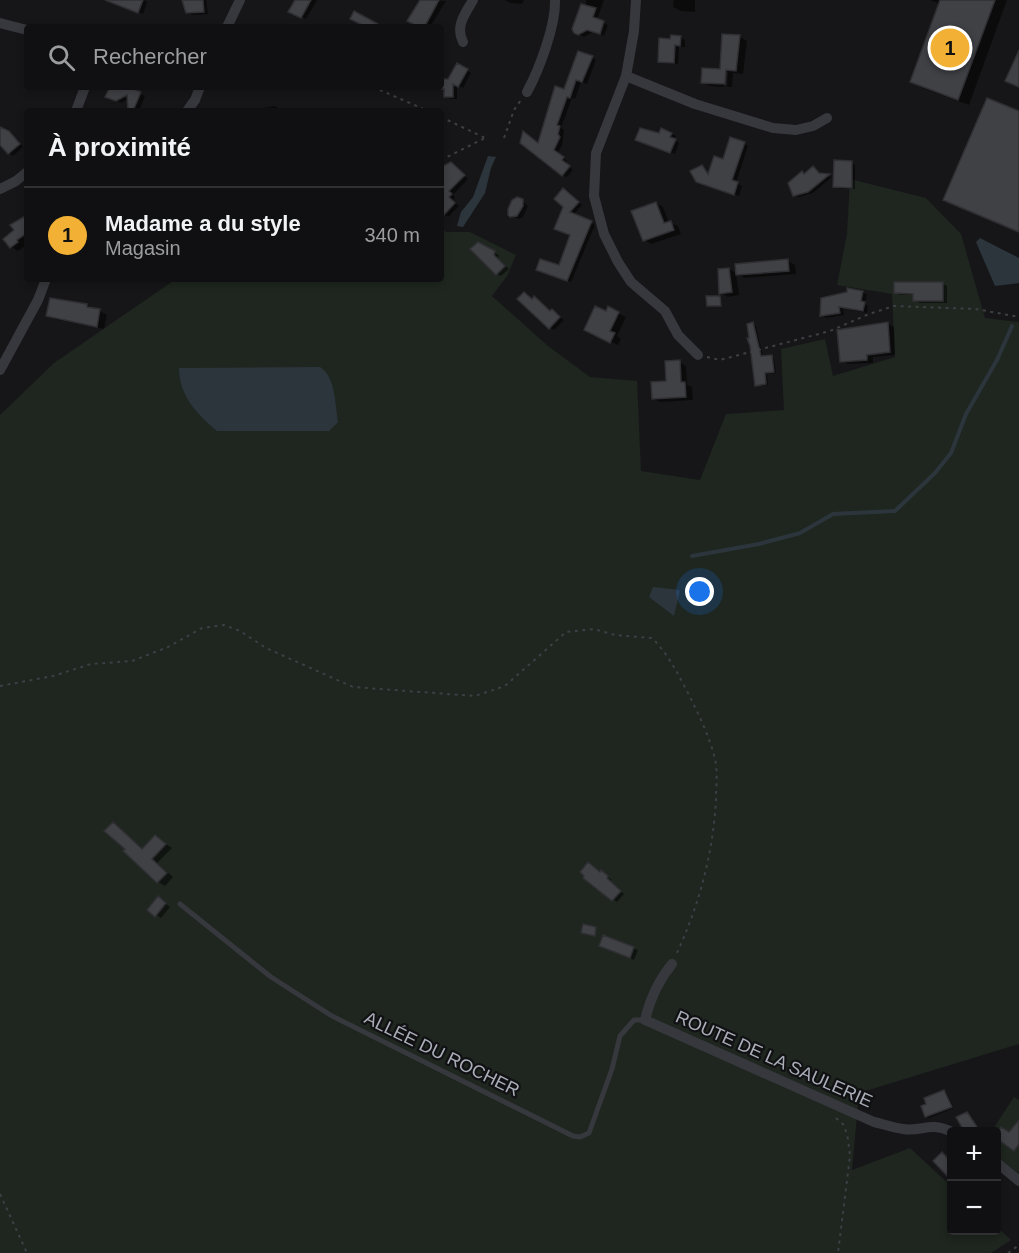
<!DOCTYPE html>
<html lang="fr">
<head>
<meta charset="utf-8">
<style>
	:root { --surface:#101012; --page:#1e1e20; --text:#f1f3f6; --muted:#9c9d9f; --line:#303032; --accent:#f2b134 }
	body { margin:0; font-family:Arial,sans-serif; background:var(--page); color:var(--text) }
	.controls { position:absolute; right:18px; bottom:18px; display:grid; overflow:hidden; border-radius:6px; box-shadow:0 3px 9px #0003 }
	.controls button { width:54px; height:54px; display:grid; place-items:center; padding:0; border:0; border-bottom:2px solid var(--line); background:var(--surface); color:var(--text); font:30px sans-serif }
	.you { position:absolute; left:700px; top:592px; width:21px; height:21px; margin:-15px; border:4px solid #fff; border-radius:50%; background:#1a73e8; box-shadow:0 0 0 9px #1a73e833 }
	.badge { display:grid; place-items:center; width:39px; height:39px; border-radius:50%; background:var(--accent); color:#111; font-size:20px; font-weight:700 }
	.pin { position:absolute; translate:-50% -50%; border:3px solid #fff; box-shadow:0 2px 6px #0006 }
	.list { margin:0; padding:0; list-style:none }
	h2 { display:flex; justify-content:space-between; align-items:center; height:78px; margin:0; padding:0 24px; font-size:26px }
	h2 small { font-size:20px; font-weight:400; color:var(--muted) }
	.list li { display:grid; grid-template-columns:39px 1fr auto; gap:18px; align-items:center; box-sizing:border-box; height:96px; padding:0 24px; border-top:2px solid var(--line) }
	.list b { display:block; font-size:22px; white-space:nowrap }
	.list p { margin:0; font-size:20px; white-space:nowrap; color:var(--muted) }
	.list em { font-size:20px; font-style:normal; color:var(--muted) }
	.icon { flex:none; width:33px; height:33px; fill:none; stroke:currentColor; stroke-width:2; stroke-linecap:round; stroke-linejoin:round }
	.map { position:relative; flex:none; width:1019px; height:1253px; overflow:hidden }
	.search { position:absolute; background:var(--surface); box-shadow:0 3px 9px #0003; left:24px; top:24px; width:420px; height:66px; display:flex; align-items:center; gap:15px; box-sizing:border-box; padding:0 21px; border-radius:6px; color:var(--muted); font-size:22px }
	.panel { position:absolute; background:var(--surface); box-shadow:0 3px 9px #0003; left:24px; top:108px; width:420px; height:174px; border-radius:6px }
	.map>svg:first-child { display:block }
	.green { fill:#1e261f }
	.water { fill:#2c353c }
	.shadow { fill:#0007 }
	.lines { fill:none; stroke-linecap:round; stroke-linejoin:round }
	.stream { stroke:#2c353c; stroke-width:4 }
	.building { fill:#404145; stroke:#303034; stroke-width:1.5 }
	.path { stroke:#3d3f44; stroke-width:2; stroke-dasharray:3 4.5; stroke-linecap:butt }
	.lane { stroke:#37383d; stroke-width:5 }
	.street { stroke:#37383d; stroke-width:10 }
	.labels { text-anchor:middle; stroke-width:4.5; stroke-linejoin:round; paint-order:stroke }
	.street-label { font-size:18px; fill:#a8adb8; stroke:#111113 }
</style>
</head>
<body>
<div class="map">
<svg width="1019" height="1253" viewBox="0 0 1019 1253">
	<rect width="100%" height="100%" fill="#161618"/>
	<path class="green" d="M850 179 926 198 961 234 985 318 1019 322V1044L859 1093 852 1170 910 1148 951 1186 952 1230H996L997 1227 1011 1240 991 1253H0V415L54 363 176 279H441V227L446 232H470L516 255 507 276 492 296 548 346 590 377 637 381 641 471 700 480 726 414 784 410 781 349 825 339 833 376 895 357 892 294 837 285 847 234Z
		M1014 1097 1019 1100V1176L997 1157 996 1132H991Z"/>
	<path class="water" d="M488 156 496 157 491 168 485 193 463 227 457 226 461 212 473 197Z
		M980 238 1019 258V283L995 286 976 242Z
		M320 367C336 377 335 405 338 422L329 431H217C197 414 179 396 179 368Z
		M653 587 680 590 674 616 649 597Z"/>
	<path class="shadow" d="M117 0H144L147 2 143 14 120 6 115 4Z
		M185 0H206L208 14 192 15 187 12Z
		M296 0H317L306 19 290 11Z
		M427 0 446 1 430 27H412L410 20Z
		M505 0H524L522 4 510 3Z
		M586 0H604L597 20 608 25 604 36 593 32 584 37 575 32 586 7Z
		M674 0H695V12L681 11 673 7Z
		M930 0H1007L969 105 922 88 912 82 940 4Z
		M739 36 747 41 743 74 733 73 732 87H727L728 72H725L724 87 710 86 702 82 721 70Z
		M681 37 685 40V47H679L678 64 664 63 660 61 672 41Z
		M592 57 596 60 587 84 581 82 575 99 572 98 561 128 564 130 562 146 557 153 567 161 566 163 573 170 567 177 563 175 539 144 565 90Z
		M458 65 471 73 463 88 457 85V99H450L445 96V91L439 87H441V80H449Z
		M111 87H122L145 96 139 111H129V98L122 103 112 99Z
		M275 106 282 111H264L263 108Z
		M0 130 13 136 23 147 13 156 9 153 0 142Z
		M672 134 676 136 674 140 679 143 675 154 641 142Z
		M744 143 748 146 736 183 742 186 739 196 703 184 702 166 710 174Z
		M851 162 855 165V189H839L835 186Z
		M451 164 468 179 453 195 455 197 453 201 459 206 448 217 441 212V170Z
		M813 168 821 175 832 177 813 193 799 197 794 195 805 175Z
		M568 193 582 205 573 215 595 225 571 282 542 272 560 267 571 235 565 207Z
		M520 199 528 206 523 217 519 219 512 216Z
		M656 203 663 207 669 223 678 226 681 234 651 244 644 240Z
		M27 217V244L18 251 11 247Z
		M478 244 499 255 498 259 509 269 501 276 497 274Z
		M788 261 795 265 796 274 745 278 737 274Z
		M729 269 736 273 739 295 728 297 721 293Z
		M943 284 947 286V303H919L915 300 914 295H900L896 292Z
		M862 292 867 295 865 304 868 306 867 313 843 309 844 315 826 318 822 316Z
		M533 300 551 312 556 314 564 320 554 330 550 328Z
		M87 305 107 315 104 329 55 319 48 315Z
		M606 313H618L626 317 617 336 621 339 618 345 593 334Z
		M753 324 756 326 763 357 774 358 776 373 767 374 768 385 759 386 756 385Z
		M888 324 894 327 895 355 873 357V363L848 364 842 361Z
		M679 362 686 366 687 385 692 387 693 400 660 402 653 398 667 382Z
		M113 824 143 850 155 837 172 848 157 863 173 877 165 886 158 882 125 851 127 848Z
		M601 873 612 880 610 881 624 894 617 902 613 899Z
		M162 901 170 907 161 918 149 910Z
		M605 948H633L638 950 634 960Z
		M944 1092 947 1094 954 1108 929 1118 926 1116Z
		M967 1114 971 1116 982 1132 965 1130Z"/>
	<g class="lines">
		<path class="stream" d="M692 556 759 544 800 533 833 514 895 511 935 473 951 453 966 414 997 360 1012 326"/>
	</g>
	<path class="building" d="M105 0H143L138 13Z
		M182 0H203L204 12 186 13Z
		M295 0H311L301 18 288 12Z
		M420 0H439L425 26 419 27 407 21Z
		M940 0H995L958 100 910 82Z
		M581 4 596 8 593 17 604 21 600 34 587 30 578 35 574 33 572 29Z
		M354 11 378 24 376 27H366L350 19Z
		M722 34 740 35 736 71 726 70 725 84 701 83 702 68 720 69Z
		M671 35 681 36 680 46 675 45 674 63 658 62 659 38 670 39Z
		M1019 50V87L1005 81Z
		M578 51 593 56 582 82 576 80 570 98 567 97 557 125 560 126 558 134 560 137 554 150 564 157 562 160 570 166 562 176 520 143 523 131 538 143 555 86 564 89Z
		M457 63 468 69 458 87 453 84V97H444V89H441V79H448Z
		M110 87H141L136 90 141 92 133 111H128L127 95 116 101 105 97Z
		M987 98 1019 111V232L943 200Z
		M0 127 9 131 20 144 8 154 0 145Z
		M640 128 659 133 661 128 672 133 670 137 676 139 670 153 635 140Z
		M730 137 745 142 732 180 738 182 734 195 696 182 690 171 702 165 708 174 714 156 723 159Z
		M834 160 852 161V188L833 187Z
		M451 162 465 175 449 191 452 194 449 197 455 203 441 218V167Z
		M813 166 819 173 830 174 808 192 793 196 788 183 802 171 804 174Z
		M563 188 579 202 570 212 592 221 567 281 536 270 540 259 559 265 570 235 554 229 563 207 554 199Z
		M517 197 523 199V206L517 216 510 217 508 215V209L512 200Z
		M656 202 664 223 671 221 674 230 643 241 631 211Z
		M27 215V233L17 240 18 242 10 248 3 239 14 230 10 225Z
		M478 242 495 251 494 255 505 266 496 275 470 249Z
		M788 259 789 271 736 275 735 264Z
		M729 268 732 292 719 294 718 269Z
		M894 282H943V301H913V294L894 293Z
		M847 288 863 291 861 301 865 302 863 311 839 307 840 313 820 316 821 298 847 292Z
		M524 292 532 299 534 296 550 311 552 309 560 317 549 329 517 299Z
		M706 296H720L721 306H707Z
		M50 298 87 304V307L100 309 97 327 46 316Z
		M595 306 606 311 608 306 619 312 610 331 615 333 610 343 584 330Z
		M753 322 761 356 772 355 774 372 765 373 766 384 755 386 750 346 747 338H749L747 324Z
		M888 322 890 352 867 355V360L840 362 837 330Z
		M680 360 681 382H685L686 397 652 399 651 382 666 381 665 361Z
		M113 822 142 849 155 835 166 844 152 859 167 873 157 883 123 851 125 849 104 831Z
		M588 862 600 872 601 870 608 876 607 878 621 891 612 901 583 878 584 876 580 872Z
		M158 896 166 903 155 917 147 910Z
		M583 924 596 927 595 936 581 933Z
		M603 935 634 947 630 958 599 946Z
		M944 1090 952 1107 925 1117 921 1106 926 1104 924 1098Z
		M967 1112 980 1131H964L956 1117Z
		M1019 1120V1144L1014 1151 996 1138V1133L1001 1127 1009 1132Z
		M942 1152 951 1162V1180L933 1161Z"/>
	<g class="lines">
		<path class="path" d="M373 87 428 111
			M441 117 485 138
			M504 138 514 110 521 100
			M441 160 485 138
			M707 357 720 360 830 331 869 314 894 306 976 309 1019 317
			M0 686 53 676 91 664 132 661 168 647 202 628 224 625 240 631 266 648 353 687 475 696 505 686 566 632 594 629 615 635 652 638C669 655 678 674 689 695 699 715 710 738 715 759 718 772 716 787 716 800 713 854 699 906 676 955
			M836 1118 844 1125 848 1139 850 1156 838 1253
			M0 1194 27 1253
			M1008 1253 1019 1245"/>
		<path class="lane" d="M180 904 271 977 332 1016 573 1136 580 1137 589 1133 612 1069 620 1036 634 1020H645"/>
		<path class="street" d="M636 0 634 31 626 76 596 153 594 196 604 234 618 262 631 282 665 311 678 335 698 355
			M0 23 27 30
			M227 27 240 0
			M463 42C455 26 465 14 473 0
			M626 76 695 104 773 128 796 130 813 126 827 118
			M527 92C539 70 556 25 555 0
			M76 111 85 87
			M187 111 195 100 200 87
			M0 189 16 181 27 172
			M0 370 38 300 46 279
			M672 964C658 981 650 999 645 1020L874 1122C883 1124 894 1128 903 1129 923 1132 929 1121 952 1132
			M996 1162 1019 1181"/>
	</g>
	<g class="labels">
		<g class="street-label">
			<text transform="translate(442 1054) rotate(26)" y="6">ALLÉE DU ROCHER</text>
			<text transform="translate(774 1059) rotate(24)" y="6">ROUTE DE LA SAULERIE</text>
		</g>
	</g>
</svg>
<div class="controls">
<button>+</button>
<button>−</button>
</div>
<div class="you"></div>
<div class="pin badge" style="left:950px;top:48px">1</div>
<div class="search"><svg class="icon" aria-label="search" viewBox="0 0 24 24"><circle cx="10" cy="10" r="6"/><path d="M15 15l6 6"/></svg>Rechercher</div>
<section class="panel">
<h2>À proximité<small></small></h2>
<ul class="list">
<li><span class="badge">1</span><div><b>Madame a du style</b><p>Magasin</p></div><em>340 m</em></li>
</ul>
</section>
</div>
</body>
</html>
